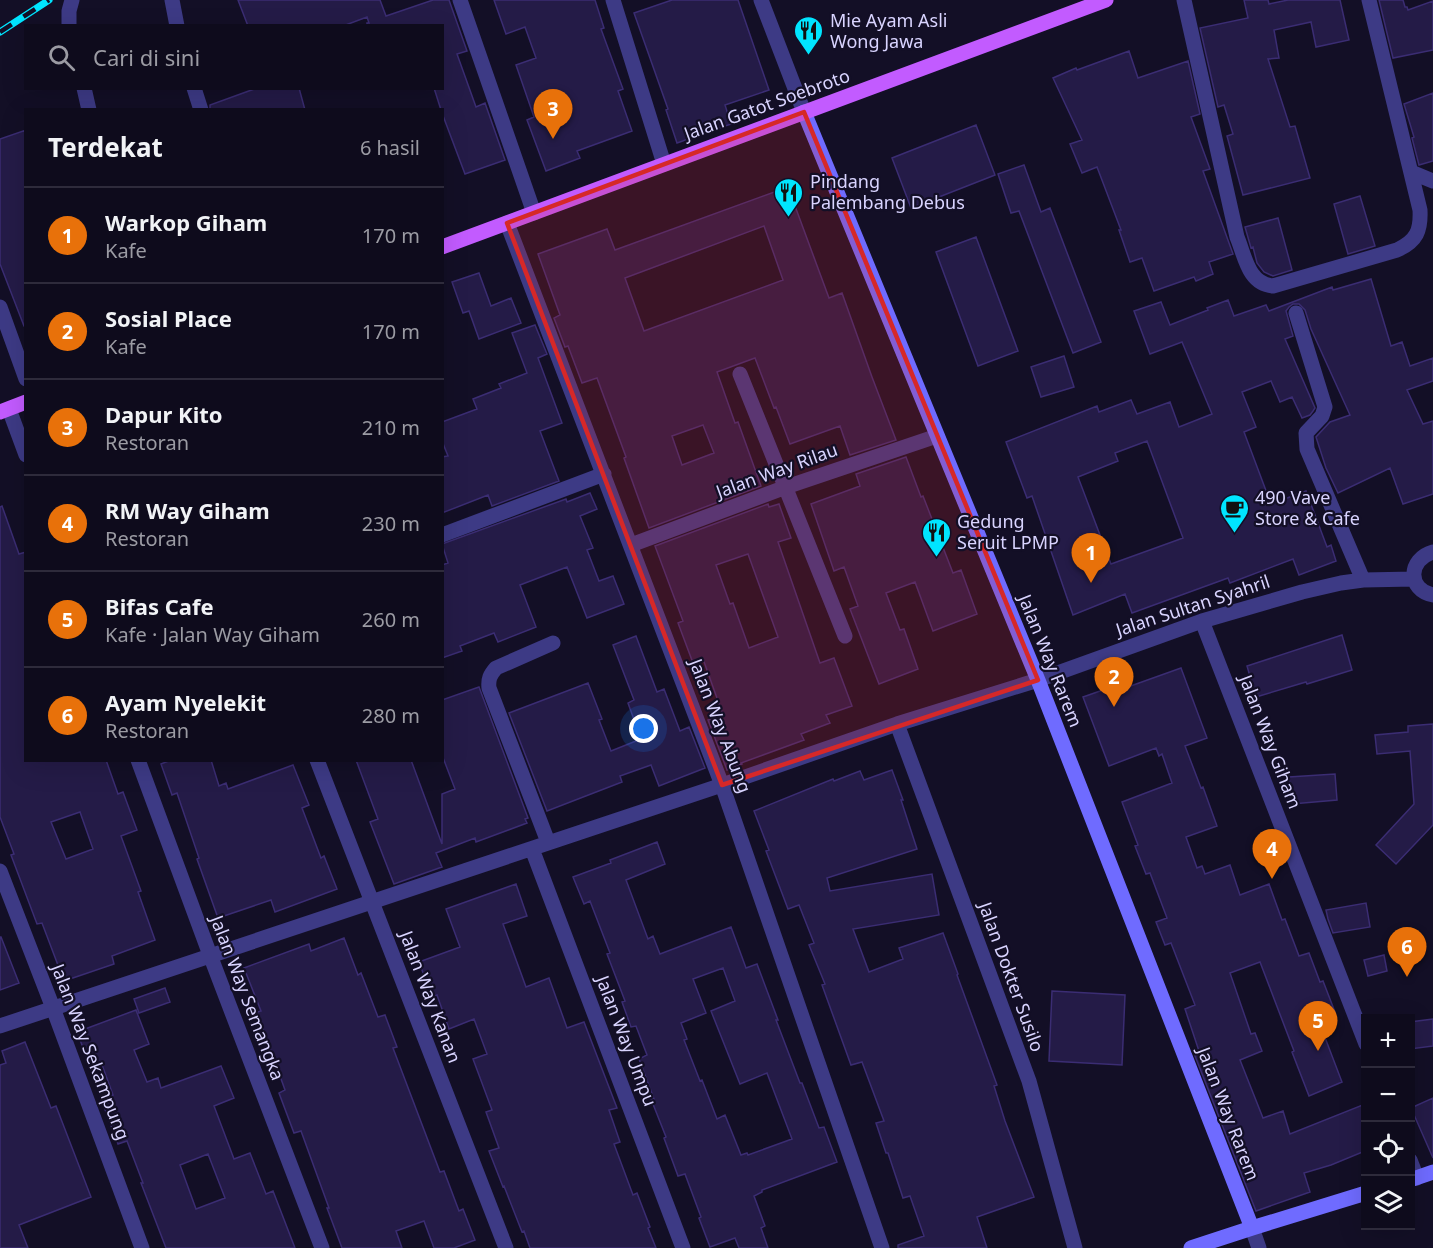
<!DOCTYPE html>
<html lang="id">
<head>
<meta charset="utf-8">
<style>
	:root { --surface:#0e0b1c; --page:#1c1929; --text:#f1f3f6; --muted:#9b9ba3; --line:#2e2b3b; --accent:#00e5ff }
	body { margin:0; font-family:"Noto Sans",sans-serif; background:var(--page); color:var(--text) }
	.controls { position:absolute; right:18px; bottom:18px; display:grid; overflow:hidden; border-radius:0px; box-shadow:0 6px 24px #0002 }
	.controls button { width:54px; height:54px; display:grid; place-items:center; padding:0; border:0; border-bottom:2px solid var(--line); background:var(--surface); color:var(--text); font:30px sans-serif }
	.you { position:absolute; left:644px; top:729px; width:21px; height:21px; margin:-15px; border:4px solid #fff; border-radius:50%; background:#1a73e8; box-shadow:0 0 0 9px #1a73e833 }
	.badge { display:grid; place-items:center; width:39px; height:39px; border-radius:50%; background:var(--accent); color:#fff; font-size:20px; font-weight:700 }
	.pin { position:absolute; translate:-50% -50px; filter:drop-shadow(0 2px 3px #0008) }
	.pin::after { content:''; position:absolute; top:32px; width:21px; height:18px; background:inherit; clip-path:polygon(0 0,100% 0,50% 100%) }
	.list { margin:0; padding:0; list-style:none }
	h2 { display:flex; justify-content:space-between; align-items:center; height:78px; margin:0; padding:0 24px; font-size:26px }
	h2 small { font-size:20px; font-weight:400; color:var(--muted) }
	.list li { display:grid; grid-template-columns:39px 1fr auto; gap:18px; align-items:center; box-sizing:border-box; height:96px; padding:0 24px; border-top:2px solid var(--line) }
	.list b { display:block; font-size:22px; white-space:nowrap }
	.list p { margin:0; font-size:20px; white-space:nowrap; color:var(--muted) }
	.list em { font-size:20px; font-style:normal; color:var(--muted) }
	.icon { flex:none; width:33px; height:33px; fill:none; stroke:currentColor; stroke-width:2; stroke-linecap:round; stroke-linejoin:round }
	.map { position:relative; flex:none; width:1433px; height:1248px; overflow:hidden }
	.search { position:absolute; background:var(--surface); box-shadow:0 6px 24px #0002; left:24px; top:24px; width:420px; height:66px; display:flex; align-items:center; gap:15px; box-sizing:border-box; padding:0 21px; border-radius:0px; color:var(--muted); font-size:22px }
	.panel { position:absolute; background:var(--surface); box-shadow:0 6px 24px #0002; left:24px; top:108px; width:420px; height:654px; border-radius:0px }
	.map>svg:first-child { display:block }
	.building { fill:#241b47; stroke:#3b2d73; stroke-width:1.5; fill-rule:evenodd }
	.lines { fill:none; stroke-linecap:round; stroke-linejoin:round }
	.street { stroke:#3d3a85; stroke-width:15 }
	.secondary { stroke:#6f6bff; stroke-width:15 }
	.primary { stroke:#c25bff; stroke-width:15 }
	.rail-casing { stroke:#00e5ff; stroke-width:7 }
	.rail { stroke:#130f26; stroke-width:4.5; stroke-dasharray:14; stroke-linecap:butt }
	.marked { fill:#d62828; fill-opacity:0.2; stroke:#d62828; stroke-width:4.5; stroke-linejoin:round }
	.labels { text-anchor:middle; stroke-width:4.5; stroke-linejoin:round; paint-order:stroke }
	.poi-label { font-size:18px; fill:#d9d4ff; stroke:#130f26; text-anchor:start }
	.street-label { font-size:18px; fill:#d9d4ff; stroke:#130f26 }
</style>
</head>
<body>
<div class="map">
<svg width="1433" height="1248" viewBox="0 0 1433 1248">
	<rect width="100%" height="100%" fill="#130f26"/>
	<path class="building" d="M238 0H380L386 16 433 0H449L467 51 457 54 476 107 485 103 505 160 465 174 442 113V110H441L434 88H442V26H367V23H369L367 17 343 26H248Z
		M494 0H595L604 28 601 29 623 89 618 91 632 131 577 151 580 158 546 171 527 120 534 117 516 65 536 58 525 27 506 34Z
		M672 0H738L769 90 725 105 731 124 677 143 666 110 668 109 634 13Z
		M1244 0H1268L1269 4 1288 0H1340L1349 40 1316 47 1311 22 1274 30 1279 58 1268 59 1290 127 1295 126 1310 178 1243 195 1227 136 1233 134 1224 105 1218 107 1200 28 1248 18Z
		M1379 0H1403L1405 7H1407L1408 10 1433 1V50L1393 58Z
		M1129 51 1138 78 1188 61 1200 114 1191 117 1210 169 1203 171 1233 254 1209 262 1213 274 1196 281 1194 277 1154 291 1142 258 1130 262 1119 230H1121L1097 167 1082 173 1070 144 1082 140 1053 78 1076 68 1077 70Z
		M257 88H299L305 110H210V105Z
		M1433 93V161L1419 165 1412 138 1414 137 1404 104Z
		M976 125 995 175 911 208 892 158Z
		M26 130V326H24L0 264V139Z
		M1024 165 1041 212 1050 208 1101 342 1073 353 1019 211 1011 213 998 174Z
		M788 187 829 298 842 293 872 377 896 440 850 455 840 426 790 444 776 407 774 408 755 358 717 372 735 423 738 422 761 486 649 528 624 458 626 457 597 378 582 383 568 346 565 347 554 318 560 315 538 254 607 229 615 250ZM764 226 783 280 644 331 625 278ZM703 425 714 453 682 465 672 436Z
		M1360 196 1375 246 1348 254 1334 204Z
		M1278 218 1292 270 1273 276 1264 272 1257 263 1253 247 1251 248 1245 227Z
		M976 237 1018 351 978 366 936 252Z
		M479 273 491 306 511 298 521 323 479 339 469 311 463 313 452 282Z
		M1371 279 1391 346 1402 342 1410 366 1433 358V381L1407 390 1423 424 1433 421V494L1403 504 1390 468 1338 493 1326 468 1316 437 1330 422 1350 415 1311 329 1305 310 1299 304H1293L1289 307 1286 311 1293 336 1285 339 1315 408 1313 411 1310 415 1302 418 1292 397 1280 402 1271 381 1242 392 1256 427 1244 432 1271 504 1306 491 1327 547 1331 545 1336 561 1299 575 1293 559 1230 583 1228 578 1132 613 1125 594 1073 615 1032 496 1027 498 1006 442 1097 406 1099 412 1131 400 1137 414 1170 402 1179 427 1212 414 1182 342 1150 354 1134 311 1161 302 1170 325 1208 310 1207 308 1228 300 1234 316 1266 305 1269 311 1332 287 1333 290ZM1147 441 1183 538 1111 564 1078 477 1118 461 1115 453Z
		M535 325 547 354 538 358 562 423 540 431 559 481 492 506 488 495 442 513V457L448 456 442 441V422L477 409 473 399 501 388 499 384 527 373 512 333Z
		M1064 356 1074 387 1041 397 1031 367Z
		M906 457 921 497 923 496 953 573 961 570 977 614 933 631 915 582 886 593 900 630 904 629 918 669 879 684 850 609 858 606 844 567 834 571 811 504 860 486 856 474Z
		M590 493 597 509 580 516 593 548 587 550 599 581 613 576 624 604 587 618 567 567 520 585 536 627 498 642 494 633 460 646 462 651 442 658V565L448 563 442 544 566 499 567 502Z
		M768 504 769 507 779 504 791 538 778 542 820 663 834 658 852 706 826 715 830 723 801 734 804 740 741 763 742 764 727 770 708 720 723 715 703 659 693 663 678 623 683 621 655 546ZM748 554 778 637 749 648 733 603 730 604 716 565Z
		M2 506 19 554 26 552V760H106L118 794 123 792 137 830 121 836 141 891 138 892 155 940 112 956 114 964 64 981 42 923 37 924 11 855 14 854 0 817V507ZM80 812 93 849 66 859 51 822Z
		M1342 635 1352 670 1307 684 1306 682 1256 697 1247 666Z
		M636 636 657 692 664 689 680 731 689 727 705 768 659 786 651 765 620 776 622 782 547 811 509 713 588 683 602 719 599 720 611 751 641 739 628 703 634 700 613 645Z
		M1181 668 1207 738 1185 746 1201 788 1203 787 1217 826 1186 837 1197 868 1202 866 1205 874 1230 865 1240 895 1269 884 1282 920 1285 919 1299 956 1309 953 1320 982 1323 981 1335 1012 1321 1018 1324 1026 1321 1027 1342 1082 1309 1096 1292 1052 1294 1051 1260 962 1230 973 1251 1034 1255 1033 1262 1051 1240 1060 1263 1118 1283 1111 1290 1134 1365 1104V1151L1331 1165 1304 1173 1310 1192 1256 1211 1195 1056 1200 1054 1185 1009 1195 1005 1171 943 1165 945 1156 922 1167 918 1150 873 1146 874 1135 846 1138 845 1122 802 1172 783 1162 754 1159 756 1156 748 1109 766 1083 697 1123 683 1125 688Z
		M479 687 528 818 525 819 527 823 476 842 475 838 436 853 442 867 394 884 370 822 378 819 356 760H411L442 844V794L455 789 442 755V700Z
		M1433 724V825L1396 864 1376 845 1414 804 1410 751 1377 754 1375 735 1408 732V726Z
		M171 760H211L219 786 226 783 228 789 293 765 309 805 302 808 321 858 324 856 337 889 275 912 271 900 218 918 197 859 199 858 177 793 172 795 161 764Z
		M892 770 903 800H901L917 849 827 878 830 891 932 874 939 915 853 929 869 972 903 959 899 948 943 933 958 974 957 975 997 1085 994 1086 1005 1121 1034 1197 977 1217 987 1248H898V1245L924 1236 910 1196 903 1198 888 1153H886L876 1123 884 1121 862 1062 851 1065 822 985 825 984 809 945 814 943 799 905 788 909 766 851 769 850 754 811 833 779 834 781 860 771 864 780Z
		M1335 774 1337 800 1292 804 1289 777Z
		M657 842 665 864 626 880 648 939 653 936 660 954 731 927 746 968 757 964 778 1020H776L800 1083H802L819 1128 824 1127 837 1162 762 1190V1192L754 1196 765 1226 761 1228 768 1248H739L735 1238 710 1247 699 1218 701 1217 685 1174 678 1176 664 1138 666 1137 651 1099H654L639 1059 647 1055 636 1026 631 1027 622 1002 625 1001 607 954 610 953 590 901 584 904 573 877 611 863 610 860ZM723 968 735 1001 711 1011 740 1084 767 1073 792 1139 748 1155 747 1153 741 1155 725 1115 717 1119 702 1080 700 1081 684 1040 687 1039 681 1023 706 1013 693 979Z
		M516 884 527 916 503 924 526 987 549 978 567 1028 584 1022 617 1108 609 1110 620 1142 614 1144 633 1195 637 1193 650 1227 648 1228 656 1248H530L524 1231 522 1232 504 1186 503 1187 489 1151 499 1148 486 1112 492 1110 473 1059 487 1054 474 1019 449 1029 437 995 432 997 419 962 460 947 446 909Z
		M1366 903 1370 927 1333 933 1328 919 1326 910Z
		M0 937H1L19 983 0 990Z
		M344 938 358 975 361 973 378 1017 385 1015 397 1047 393 1048 440 1172 444 1171 459 1211 463 1209 475 1240 454 1248H434L424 1221 396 1231 402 1248H342L327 1208H329L301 1131 294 1133 279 1093 285 1090 257 1012 261 1011 244 968 309 944 311 951Z
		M1384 955 1387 971 1368 976 1364 960Z
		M165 988 170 1002 139 1013 134 999Z
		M1052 991 1125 995 1122 1065 1049 1061Z
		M136 1010 149 1044 134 1050 147 1082 158 1078 161 1088 221 1066 234 1098 214 1106 234 1159 250 1153 266 1194 273 1191 295 1248H166L141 1183H143L127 1141 118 1144 101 1099 113 1095 101 1062 90 1066 77 1032ZM208 1154 225 1198 196 1209 180 1165Z
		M1433 1019V1046L1410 1049V1022Z
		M25 1042 51 1108 56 1106 91 1197 19 1225 28 1248H0V1065L6 1063 2 1051Z
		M1433 1098V1158L1411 1108Z"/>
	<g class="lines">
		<path class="street" d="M172 0 177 26
			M460 0 534 213
			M613 0 664 164
			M761 0 804 112
			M1184 0 1237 237C1245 256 1248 284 1273 286L1397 250C1417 241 1421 230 1420 210L1369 0
			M69 26V11L72 0
			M84 88 89 110
			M194 88 201 110
			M1411 172 1433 181
			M507 223 722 785 882 1248
			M0 307 26 379
			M1296 313 1325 407 1322 416 1306 433 1307 449 1363 580
			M740 374 845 636
			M9 409 26 455
			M442 535 604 474
			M631 545 786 487 937 436
			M1433 552C1408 559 1407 590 1433 595
			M1202 621 1366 1044
			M897 724 1029 1081 1075 1248
			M138 760 210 955 322 1248
			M317 760 506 1248
			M548 842 489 688C488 679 490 675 496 668L553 643
			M532 849 683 1248
			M0 871 53 1008 142 1248
			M0 1026 722 785 897 724 1038 680 1202 621 1302 592 1341 583 1363 580 1414 579
			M1410 1160 1417 1178
			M1252 1228 1259 1248"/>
		<path class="secondary" d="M804 112 1038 680 1252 1228
			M1410 1180 1433 1172
			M1191 1248 1252 1228 1366 1193"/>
		<path class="primary" d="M442 247 1106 0
			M0 412 26 402"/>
		<defs>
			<path id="rail" d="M0 32 49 0"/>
		</defs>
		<use href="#rail" class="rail-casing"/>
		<use href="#rail" class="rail"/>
	</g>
	<path class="marked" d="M804 112 1038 680 722 785 507 223Z"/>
	<defs>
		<symbol id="restaurant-pin" viewBox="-11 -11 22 30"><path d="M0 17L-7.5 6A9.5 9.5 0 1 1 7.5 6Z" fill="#00e5ff" stroke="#130f26"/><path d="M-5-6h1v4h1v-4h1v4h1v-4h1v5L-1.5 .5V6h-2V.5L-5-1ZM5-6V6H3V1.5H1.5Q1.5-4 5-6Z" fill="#111"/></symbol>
		<symbol id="cafe-pin" viewBox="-11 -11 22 30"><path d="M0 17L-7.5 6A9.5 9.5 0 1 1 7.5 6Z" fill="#00e5ff" stroke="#130f26"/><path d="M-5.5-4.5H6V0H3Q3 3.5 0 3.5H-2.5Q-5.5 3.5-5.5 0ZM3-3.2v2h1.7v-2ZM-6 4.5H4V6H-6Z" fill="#111"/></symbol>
	</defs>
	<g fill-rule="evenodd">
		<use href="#restaurant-pin" x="792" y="14" width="33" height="45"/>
		<use href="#restaurant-pin" x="772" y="176" width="33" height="45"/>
		<use href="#cafe-pin" x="1218" y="492" width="33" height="45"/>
		<use href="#restaurant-pin" x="920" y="516" width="33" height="45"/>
	</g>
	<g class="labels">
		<g class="poi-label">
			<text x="830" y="27">Mie Ayam Asli<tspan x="830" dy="21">Wong Jawa</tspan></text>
			<text x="810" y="188">Pindang<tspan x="810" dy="21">Palembang Debus</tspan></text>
			<text x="1255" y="504">490 Vave<tspan x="1255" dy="21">Store &amp; Cafe</tspan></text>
			<text x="957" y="528">Gedung<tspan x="957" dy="21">Seruit LPMP</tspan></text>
		</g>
		<g class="street-label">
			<text transform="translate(767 105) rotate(-20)" y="6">Jalan Gatot Soebroto</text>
			<text transform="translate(777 471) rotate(-20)" y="6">Jalan Way Rilau</text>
			<text transform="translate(1193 606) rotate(-18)" y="6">Jalan Sultan Syahril</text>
			<text transform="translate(1050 661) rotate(68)" y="6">Jalan Way Rarem</text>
			<text transform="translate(720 726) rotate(69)" y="6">Jalan Way Abung</text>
			<text transform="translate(1270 742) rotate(69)" y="6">Jalan Way Giham</text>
			<text transform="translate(1011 977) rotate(70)" y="6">Jalan Dokter Susilo</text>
			<text transform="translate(430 997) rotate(69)" y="6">Jalan Way Kanan</text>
			<text transform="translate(247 998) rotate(69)" y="6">Jalan Way Semangka</text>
			<text transform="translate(626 1041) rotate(69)" y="6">Jalan Way Umpu</text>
			<text transform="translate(90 1052) rotate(69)" y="6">Jalan Way Sekampung</text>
			<text transform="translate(1228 1114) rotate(69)" y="6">Jalan Way Rarem</text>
		</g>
	</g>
</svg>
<div class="controls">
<button>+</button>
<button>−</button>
<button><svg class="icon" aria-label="locate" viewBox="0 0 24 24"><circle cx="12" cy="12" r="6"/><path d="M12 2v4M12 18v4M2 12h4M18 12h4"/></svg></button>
<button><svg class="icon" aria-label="layers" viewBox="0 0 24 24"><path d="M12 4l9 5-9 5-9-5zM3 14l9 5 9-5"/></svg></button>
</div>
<div class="you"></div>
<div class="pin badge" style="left:1091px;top:583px;background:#e8710a">1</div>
<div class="pin badge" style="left:1114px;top:707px;background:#e8710a">2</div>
<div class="pin badge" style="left:553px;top:139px;background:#e8710a">3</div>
<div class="pin badge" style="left:1272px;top:879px;background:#e8710a">4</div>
<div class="pin badge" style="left:1318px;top:1051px;background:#e8710a">5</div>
<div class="pin badge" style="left:1407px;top:977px;background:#e8710a">6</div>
<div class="search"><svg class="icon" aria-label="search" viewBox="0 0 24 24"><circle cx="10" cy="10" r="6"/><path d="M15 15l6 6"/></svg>Cari di sini</div>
<section class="panel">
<h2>Terdekat<small>6 hasil</small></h2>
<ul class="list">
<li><span class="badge" style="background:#e8710a">1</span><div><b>Warkop Giham</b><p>Kafe</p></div><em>170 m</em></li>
<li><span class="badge" style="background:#e8710a">2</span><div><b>Sosial Place</b><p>Kafe</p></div><em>170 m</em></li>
<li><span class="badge" style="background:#e8710a">3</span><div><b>Dapur Kito</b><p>Restoran</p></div><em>210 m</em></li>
<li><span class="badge" style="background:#e8710a">4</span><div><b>RM Way Giham</b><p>Restoran</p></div><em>230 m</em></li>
<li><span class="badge" style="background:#e8710a">5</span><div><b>Bifas Cafe</b><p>Kafe · Jalan Way Giham</p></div><em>260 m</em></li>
<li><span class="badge" style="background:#e8710a">6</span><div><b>Ayam Nyelekit</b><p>Restoran</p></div><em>280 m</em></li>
</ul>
</section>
</div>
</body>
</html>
